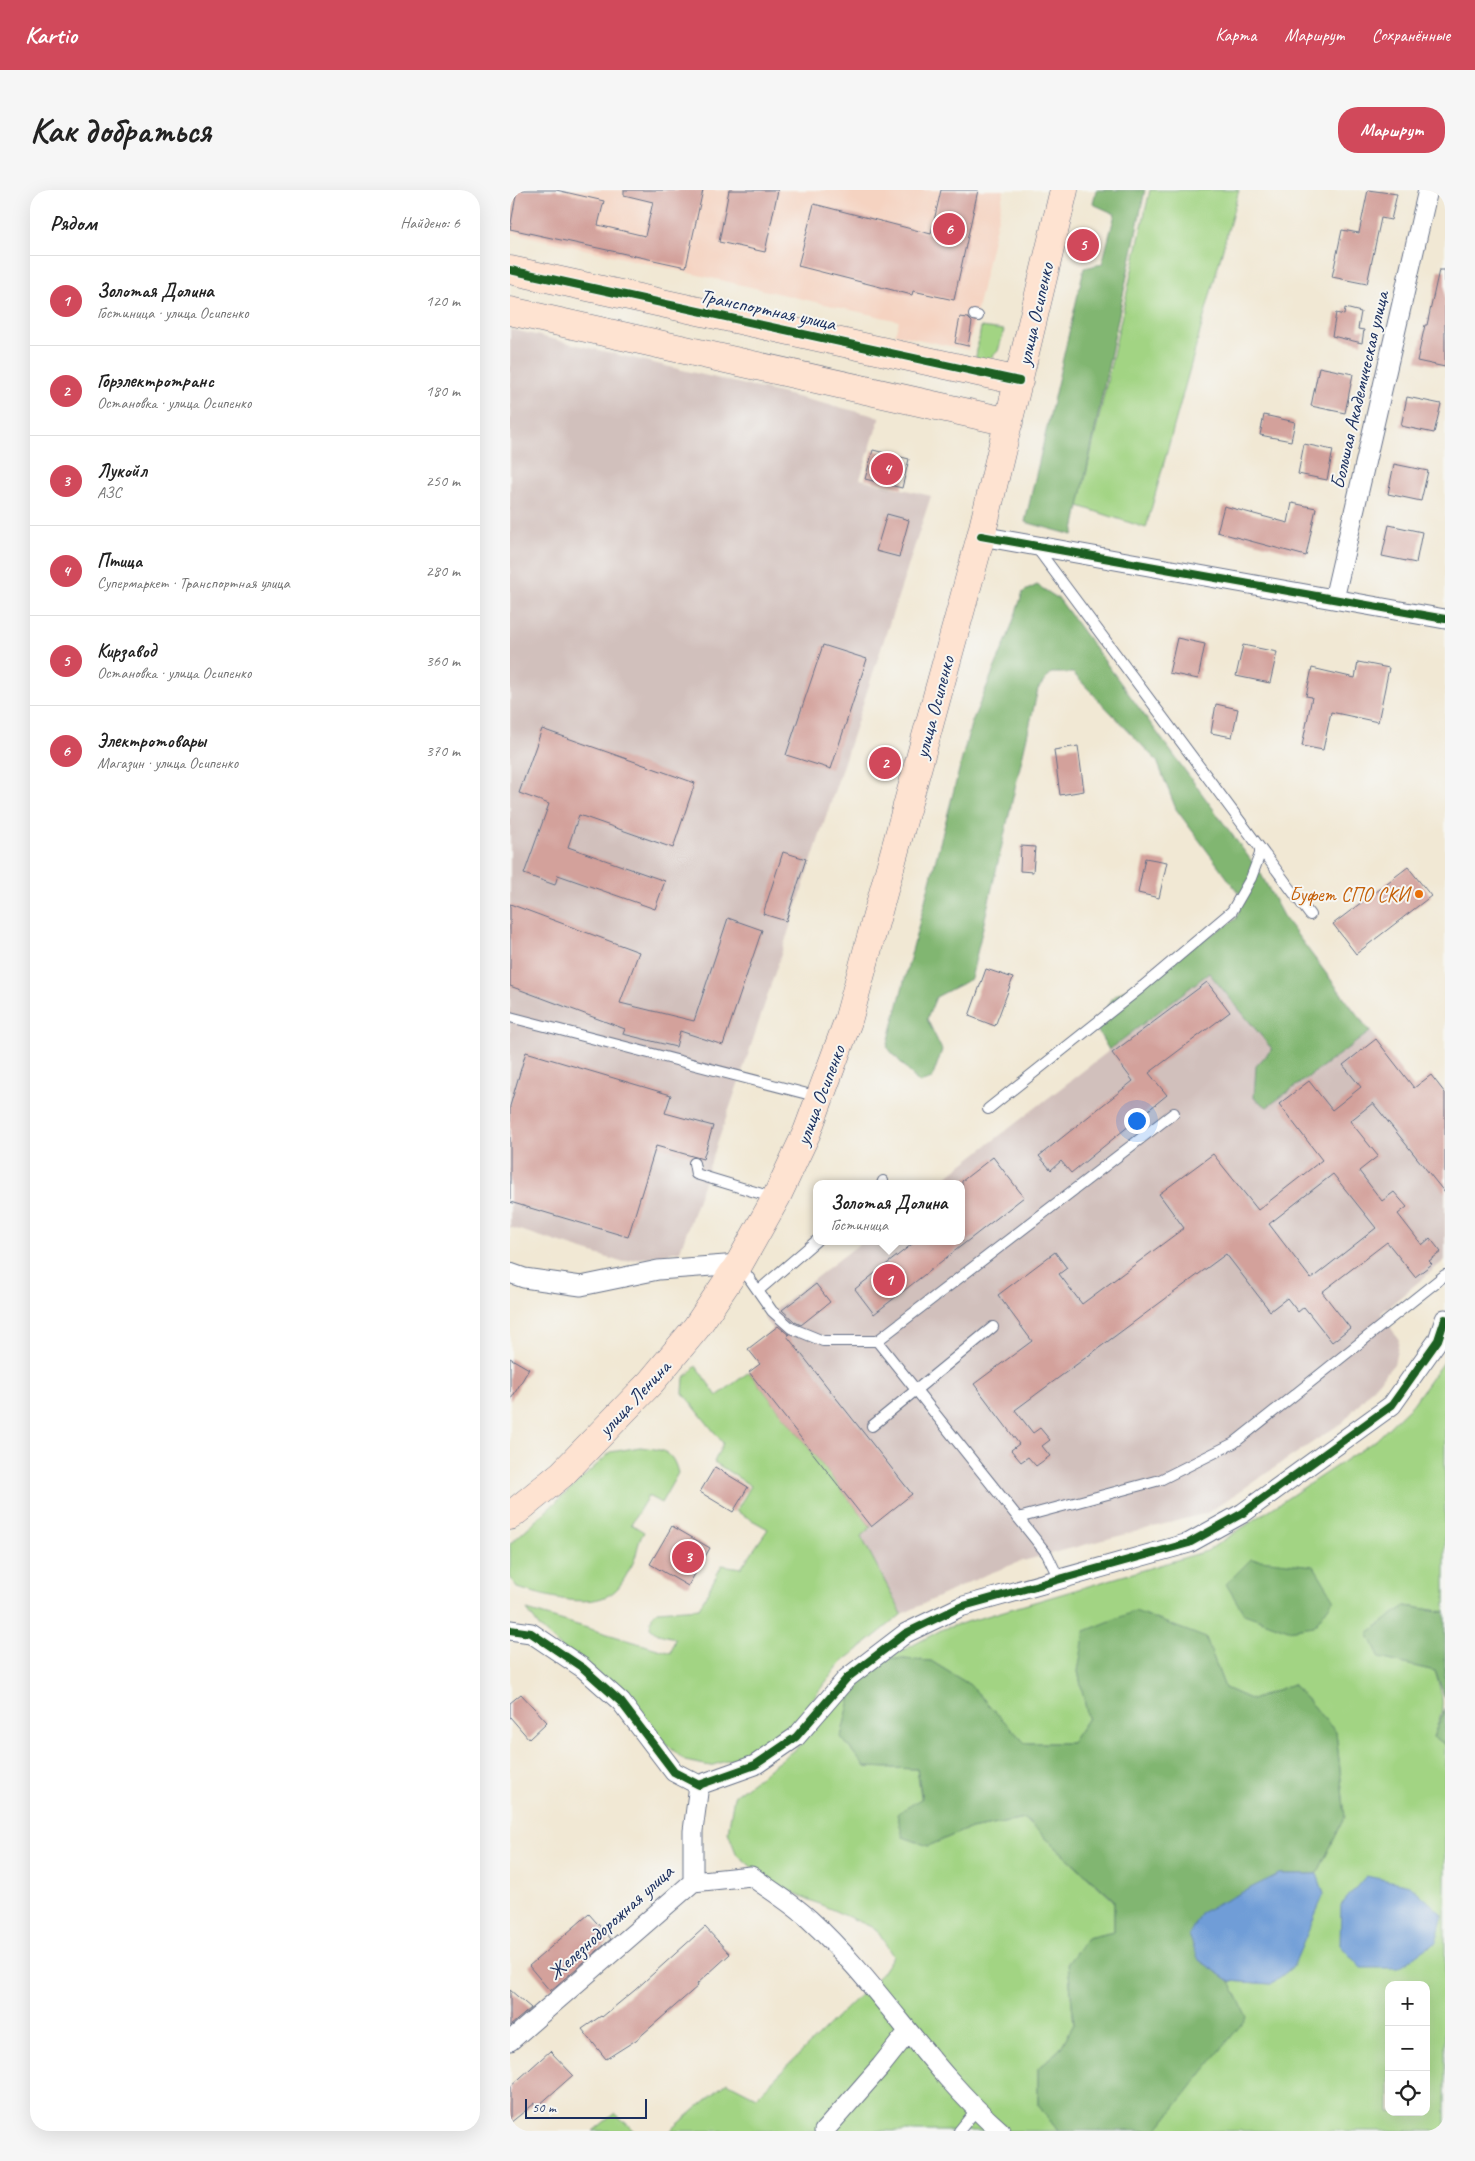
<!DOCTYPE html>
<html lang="ru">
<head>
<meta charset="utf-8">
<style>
	:root { --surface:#fff; --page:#f6f6f6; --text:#222; --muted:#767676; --line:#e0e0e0; --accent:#d1495b }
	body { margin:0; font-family:Caveat,sans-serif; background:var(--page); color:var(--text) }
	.controls { position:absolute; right:15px; bottom:15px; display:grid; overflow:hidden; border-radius:10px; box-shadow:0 5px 20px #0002 }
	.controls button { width:45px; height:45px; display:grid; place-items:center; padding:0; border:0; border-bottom:1px solid var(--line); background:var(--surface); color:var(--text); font:25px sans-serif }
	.scale { position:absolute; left:15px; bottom:12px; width:122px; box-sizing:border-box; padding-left:5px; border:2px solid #1b2f5e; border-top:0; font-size:14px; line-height:18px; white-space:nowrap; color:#1b2f5e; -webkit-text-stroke:4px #f6f6f2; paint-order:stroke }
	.you { position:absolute; left:626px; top:930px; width:18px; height:18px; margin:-12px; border:4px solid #fff; border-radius:50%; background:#1a73e8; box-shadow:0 0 0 8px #1a73e833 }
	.badge { display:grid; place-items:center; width:32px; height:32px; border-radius:50%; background:var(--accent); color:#fff; font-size:16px; font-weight:700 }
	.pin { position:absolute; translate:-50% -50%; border:2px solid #fff; box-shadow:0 1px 5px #0006 }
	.popup { position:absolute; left:303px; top:990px; width:152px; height:65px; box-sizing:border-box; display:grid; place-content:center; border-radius:10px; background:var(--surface); filter:drop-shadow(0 1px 4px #0005); font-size:16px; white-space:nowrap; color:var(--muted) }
	.popup b { font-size:19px; color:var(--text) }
	.popup::after { content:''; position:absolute; left:50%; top:100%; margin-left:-10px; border:10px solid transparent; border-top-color:var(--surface) }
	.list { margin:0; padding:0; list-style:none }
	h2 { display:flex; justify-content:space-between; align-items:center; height:65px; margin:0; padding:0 20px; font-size:21px }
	h2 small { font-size:16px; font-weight:400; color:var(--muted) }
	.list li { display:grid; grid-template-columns:32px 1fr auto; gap:15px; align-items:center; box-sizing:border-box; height:90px; padding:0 20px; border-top:1px solid var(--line) }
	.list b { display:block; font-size:19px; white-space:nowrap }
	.list p { margin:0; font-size:16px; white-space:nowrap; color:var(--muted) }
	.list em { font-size:16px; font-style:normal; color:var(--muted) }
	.icon { flex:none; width:28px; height:28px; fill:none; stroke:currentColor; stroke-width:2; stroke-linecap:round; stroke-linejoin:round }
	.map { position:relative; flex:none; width:935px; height:1941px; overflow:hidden; border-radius:20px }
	header { display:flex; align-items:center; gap:30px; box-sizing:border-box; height:70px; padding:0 25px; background:var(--accent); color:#fff }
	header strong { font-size:24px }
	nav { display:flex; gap:28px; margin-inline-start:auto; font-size:18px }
	.intro { display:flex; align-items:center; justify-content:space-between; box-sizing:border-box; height:120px; padding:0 30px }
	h1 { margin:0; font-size:35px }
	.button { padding:12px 22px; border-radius:20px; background:var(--accent); color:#fff; font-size:18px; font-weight:700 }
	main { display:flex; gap:30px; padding:0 30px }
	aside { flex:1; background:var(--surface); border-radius:20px; box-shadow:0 5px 20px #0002 }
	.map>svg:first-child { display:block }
	.built { fill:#f5d3c1 }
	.industrial { fill:#d1c0bc }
	.green { fill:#a2d483; stroke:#5e8270; fill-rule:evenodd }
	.forest { fill:#81b671; stroke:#4e7268 }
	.water { fill:#6f9dd7; stroke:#45669a }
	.building { fill:#d3a19b; fill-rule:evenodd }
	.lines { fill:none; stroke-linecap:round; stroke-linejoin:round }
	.lane-casing { stroke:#667087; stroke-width:12 }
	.street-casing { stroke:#667087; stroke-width:21 }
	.secondary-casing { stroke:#667087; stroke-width:29 }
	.lane { stroke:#fff; stroke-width:10 }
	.street { stroke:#fff; stroke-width:19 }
	.secondary { stroke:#fee3d1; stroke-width:28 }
	.cycleway-casing { stroke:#f6f6f2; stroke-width:11 }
	.cycleway { stroke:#1b5e20; stroke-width:8 }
	.food-dot { fill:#e8710a; stroke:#f6f6f2; stroke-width:2 }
	.labels { text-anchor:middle; stroke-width:4; stroke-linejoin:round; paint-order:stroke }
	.street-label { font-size:20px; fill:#1b2f5e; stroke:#f6f6f2 }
	.food-label { font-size:20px; fill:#c56008; stroke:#f6f6f2; text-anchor:end }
</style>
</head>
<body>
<header>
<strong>Kartio</strong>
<nav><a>Карта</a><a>Маршрут</a><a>Сохранённые</a></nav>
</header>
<div class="intro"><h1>Как добраться</h1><a class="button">Маршрут</a></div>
<main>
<aside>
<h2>Рядом<small>Найдено: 6</small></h2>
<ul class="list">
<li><span class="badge">1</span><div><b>Золотая Долина</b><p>Гостиница · улица Осипенко</p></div><em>120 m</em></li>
<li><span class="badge">2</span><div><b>Горэлектротранс</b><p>Остановка · улица Осипенко</p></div><em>180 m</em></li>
<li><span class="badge">3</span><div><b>Лукойл</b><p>АЗС</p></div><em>250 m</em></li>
<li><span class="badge">4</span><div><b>Птица</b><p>Супермаркет · Транспортная улица</p></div><em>280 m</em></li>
<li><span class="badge">5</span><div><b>Кирзавод</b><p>Остановка · улица Осипенко</p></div><em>360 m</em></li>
<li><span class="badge">6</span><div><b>Электротовары</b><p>Магазин · улица Осипенко</p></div><em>370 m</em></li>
</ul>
</aside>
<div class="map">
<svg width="935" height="1941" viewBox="0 0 935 1941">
	<rect width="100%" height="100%" fill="#f6f6f2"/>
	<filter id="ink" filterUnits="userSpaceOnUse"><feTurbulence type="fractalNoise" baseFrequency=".02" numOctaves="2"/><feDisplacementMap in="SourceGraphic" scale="10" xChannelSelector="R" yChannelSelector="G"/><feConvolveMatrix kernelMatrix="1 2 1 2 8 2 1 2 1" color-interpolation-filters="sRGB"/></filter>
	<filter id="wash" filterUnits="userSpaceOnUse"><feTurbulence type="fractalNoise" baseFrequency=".0096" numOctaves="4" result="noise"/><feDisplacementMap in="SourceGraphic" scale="20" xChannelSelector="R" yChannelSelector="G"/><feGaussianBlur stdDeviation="1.12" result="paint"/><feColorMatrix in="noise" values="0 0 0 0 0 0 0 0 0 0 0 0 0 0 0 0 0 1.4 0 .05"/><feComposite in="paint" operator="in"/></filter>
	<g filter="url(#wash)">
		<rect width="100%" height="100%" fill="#f1e8d4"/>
		<path class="built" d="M0 0H494L458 160 385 144 389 131 0 42Z"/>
		<path class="industrial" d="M0 139 370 227 350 289 421 306 238 865 170 1061 111 1072 0 1037Z
			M773 726 904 898 935 903V1070L871 1123 889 1150 884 1174 833 1232 697 1323 509 1372 473 1386 392 1424 351 1346 361 1336 239 1182 250 1174 238 1159 263 1140 254 1128 353 1051H452V994H427Z"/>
		<path class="green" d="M640 0H729L636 338 569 316Z
			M471 137 494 140 488 161 476 173 465 172Z
			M935 1169V1422L895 1416 870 1468 925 1481C935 1514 935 1515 923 1547L935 1554V1941H646L736 1827 720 1791 761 1794 814 1704 807 1684 835 1627 826 1542 783 1494 742 1510 715 1498 696 1448 568 1481 578 1528 561 1553H515L460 1495 421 1471 379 1468 433 1439 697 1361 866 1250 903 1214ZM879 1795H916V1922H879Z
			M186 1176 207 1206 239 1182 361 1337 351 1346 392 1424 329 1475 280 1538 241 1563 200 1576 175 1571 30 1438 17 1420 161 1463 165 1448 148 1444 140 1437 142 1426 147 1421 189 1418 212 1375 231 1378 258 1339 226 1321 241 1296 204 1272 213 1253 173 1203 174 1188Z
			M130 1257C152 1260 162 1259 168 1283L151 1313 138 1306 121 1334 134 1342C126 1355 128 1364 122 1375 118 1382 113 1392 108 1398 85 1423 34 1405 7 1398L0 1387V1354L101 1262Z
			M343 1498 331 1547 355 1577 407 1579 418 1656 455 1640 515 1629 604 1711V1742L577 1748 558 1773 564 1834 550 1859 528 1878V1915L548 1941H160L217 1892 246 1907 372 1783 383 1766 366 1739 257 1691 226 1663 218 1642 224 1606 289 1556Z
			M105 1923 124 1941H83Z"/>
		<path class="forest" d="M586 0H635L563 345 515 332 574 78 592 74 605 24 583 14Z
			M527 395 549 409 751 684 773 726 860 842 757 917 744 908 746 876 762 859 699 783 599 860 586 838 603 807 726 729 733 709 666 619 647 571 563 483H541L528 499 461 789 426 807 417 829 432 860 422 889 409 893 377 857 461 534 498 446 513 402Z
			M741 1369 804 1376 824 1409 804 1436 778 1440 734 1424 716 1394Z
			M895 1416 935 1422V1507L925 1481 870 1468 858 1443Z
			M625 1421 696 1448 715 1498 742 1510 783 1494 826 1542 835 1627 807 1684H769L689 1770 720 1791 737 1827 646 1941H548L528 1915V1878L550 1859 564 1834 558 1773 577 1748 604 1742V1710L515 1629 455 1640 418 1656 393 1647 387 1624 412 1608 407 1579 355 1577 331 1547 343 1498 379 1468 421 1471 460 1495 515 1553H561L578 1528 568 1481 575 1441Z
			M935 1518V1554L923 1547Z"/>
		<path class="water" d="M769 1684H807L814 1704 783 1777 761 1794 720 1791 689 1770 679 1745 690 1723Z
			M856 1686 900 1695 933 1725 926 1752 888 1778H851L830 1755 831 1715Z"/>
		<g id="blocks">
			<path class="building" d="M7 0H46L94 11 88 35 135 46 143 12 114 5V0H193L176 77 0 39Z
				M219 0H268L255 62 209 52Z
				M431 0H468L444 110 403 101 402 105 288 76 304 14 421 44Z
				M858 0 887 4 881 30 871 28 857 94 822 87 832 40 849 43Z
				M929 80H935V177L907 171 915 135H917Z
				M835 118 851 122 848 139 854 140 852 153 822 146 826 123 834 125Z
				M450 127 458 128 462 132 458 156 445 153Z
				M809 177 843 184 835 223 801 216Z
				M897 207 931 214 924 243 891 236Z
				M754 225 785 232 781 251 750 245Z
				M794 254 823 260 817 290 788 284Z
				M363 260 399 269 392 298 355 289Z
				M884 274 918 281 911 311 878 304Z
				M782 313 806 318 796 366 707 342 714 316 778 333Z
				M377 324 399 330 389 367 366 361Z
				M879 335 912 342 906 373 872 366Z
				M667 448 695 454 688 489 659 483Z
				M313 455 357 469 321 579 276 565Z
				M733 455 767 462 760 493 726 486Z
				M848 472 879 478 868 532 821 522 813 560 792 556 802 507 796 506 802 478 845 488Z
				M706 514 728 519 722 547 701 543Z
				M32 539 185 593 163 658 69 625 58 657 155 691 145 719 48 685 45 695 14 684 39 614 9 603Z
				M568 556 574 601 550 605 544 560Z
				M511 656 525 657 523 682 510 681Z
				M273 662 296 669 276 731 253 724Z
				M635 668 657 672 649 708 628 703Z
				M898 677 921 706 846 764 823 734Z
				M0 714 129 762 110 813 184 831 218 728 252 740 213 855 170 841 166 857 113 844 115 839 0 796Z
				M476 779 503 788 485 836 459 826Z
				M697 792 720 822 639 883 657 905 561 983 551 971 541 980 529 966 623 891 602 863Z
				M866 849 904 898 921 885 935 903V1003L863 913 840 931 868 966 849 981 872 1011 884 1002 897 1017 888 1024 912 1055 920 1048 931 1062 919 1071 922 1074 905 1087 877 1052 812 1102 840 1138 822 1152 794 1117 788 1122 777 1108 760 1121 716 1064 505 1220 523 1243 530 1238 540 1250 532 1256 540 1266 526 1276 518 1267 511 1272 501 1260 509 1254 464 1194 522 1151 488 1105 545 1062 557 1078 549 1084 572 1114 674 1038 649 1004 703 964 748 1020 812 970 769 914 799 891 822 920 851 897 833 875ZM823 984 866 1038 801 1089 759 1034Z
				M16 862 161 905 155 923 203 936 193 969 146 956 118 1047 0 1012V916Z
				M483 967 514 1007 364 1124 345 1099 406 1051H452V991Z
				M306 1094 320 1112 291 1135 285 1132 272 1120Z
				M268 1136 279 1145 277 1146 402 1304 361 1337 239 1182 250 1174 238 1159Z
				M0 1168 19 1179 0 1211Z
				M205 1277 238 1297 223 1322 190 1302Z
				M162 1336 200 1358 178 1396 140 1374Z
				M11 1504 37 1532 19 1549 0 1527V1513Z
				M79 1724 101 1749 40 1801 19 1776Z
				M195 1737 220 1764 187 1794 188 1796 126 1850 96 1869 72 1839 91 1826 92 1827 125 1800Z
				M0 1800 21 1818 0 1836Z
				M40 1861 63 1885 28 1916 25 1913 0 1933V1897Z"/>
		</g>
	</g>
	<g filter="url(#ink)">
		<use href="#blocks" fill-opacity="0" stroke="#667087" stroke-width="1"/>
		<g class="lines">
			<defs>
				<path id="lane" d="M464 125 468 126
					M526 357 800 725
					M0 827 309 907
					M478 919 633 796 722 721 741 688 750 664V658
					M184 973 186 984 265 1008
					M372 994 373 991
					M230 1075 262 1121 281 1138 313 1151H367L664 923
					M248 1101 306 1051
					M367 1151 537 1364 549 1389
					M362 1236 483 1137
					M508 1328 650 1290 724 1253 935 1085
					M449 1941 466 1920"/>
				<path id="street" d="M471 346 935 429
					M824 409 918 0
					M0 1083 14 1088 71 1096 148 1080 229 1074
					M0 1440 21 1443 73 1478 111 1512 164 1582 189 1595 245 1575 286 1547 337 1488 396 1443 450 1417 679 1353 733 1323 882 1215 928 1150 935 1129
					M183 1692 241 1686C260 1700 282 1713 299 1729 369 1793 418 1878 490 1941
					M0 1851 183 1692V1641L189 1595
					M314 1941 371 1876 398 1842"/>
				<path id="secondary" d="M0 80 509 191
					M0 121 499 232
					M0 1326 52 1284 141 1192 186 1138 229 1074 266 1008 297 942 338 831 471 346 554 0"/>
			</defs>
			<use href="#lane" class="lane-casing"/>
			<use href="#street" class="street-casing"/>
			<use href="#secondary" class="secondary-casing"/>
			<use href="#lane" class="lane"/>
			<use href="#street" class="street"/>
			<use href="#secondary" class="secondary"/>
			<defs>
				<path id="cycleway" d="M0 80 509 191
					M471 346 935 429
					M0 1440 21 1443 73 1478 111 1512 164 1582 189 1595 245 1575 286 1547 337 1488 396 1443 450 1417 679 1353 733 1323 882 1215 928 1150 935 1129"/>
			</defs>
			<use href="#cycleway" class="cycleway-casing"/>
			<use href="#cycleway" class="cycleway"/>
		</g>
	</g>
	<circle class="food-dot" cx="909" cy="704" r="5"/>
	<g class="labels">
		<g class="street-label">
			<text transform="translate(258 119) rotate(12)" y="7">Транспортная улица</text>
			<text transform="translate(525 124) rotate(-77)" y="7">улица Осипенко</text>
			<text transform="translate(849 200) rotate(-77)" y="7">Большая Академическая улица</text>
			<text transform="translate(424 517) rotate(-75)" y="7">улица Осипенко</text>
			<text transform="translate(310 905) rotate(-69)" y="7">улица Осипенко</text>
			<text transform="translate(124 1208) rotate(-47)" y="7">улица Ленина</text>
			<text transform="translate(100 1732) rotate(-42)" y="7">Железнодорожная улица</text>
		</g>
		<g class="food-label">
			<text x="899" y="711">Буфет СПО СКИ</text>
		</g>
	</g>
</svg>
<div class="controls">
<button>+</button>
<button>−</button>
<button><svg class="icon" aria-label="locate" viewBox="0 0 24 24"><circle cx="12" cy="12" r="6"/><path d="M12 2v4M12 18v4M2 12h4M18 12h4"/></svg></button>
</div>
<div class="scale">50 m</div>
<div class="you"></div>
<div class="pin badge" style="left:379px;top:1090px">1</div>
<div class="popup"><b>Золотая Долина</b>Гостиница</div>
<div class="pin badge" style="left:375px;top:573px">2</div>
<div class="pin badge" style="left:178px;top:1367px">3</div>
<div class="pin badge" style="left:377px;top:279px">4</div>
<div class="pin badge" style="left:573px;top:55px">5</div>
<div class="pin badge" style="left:439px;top:39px">6</div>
</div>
</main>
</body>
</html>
